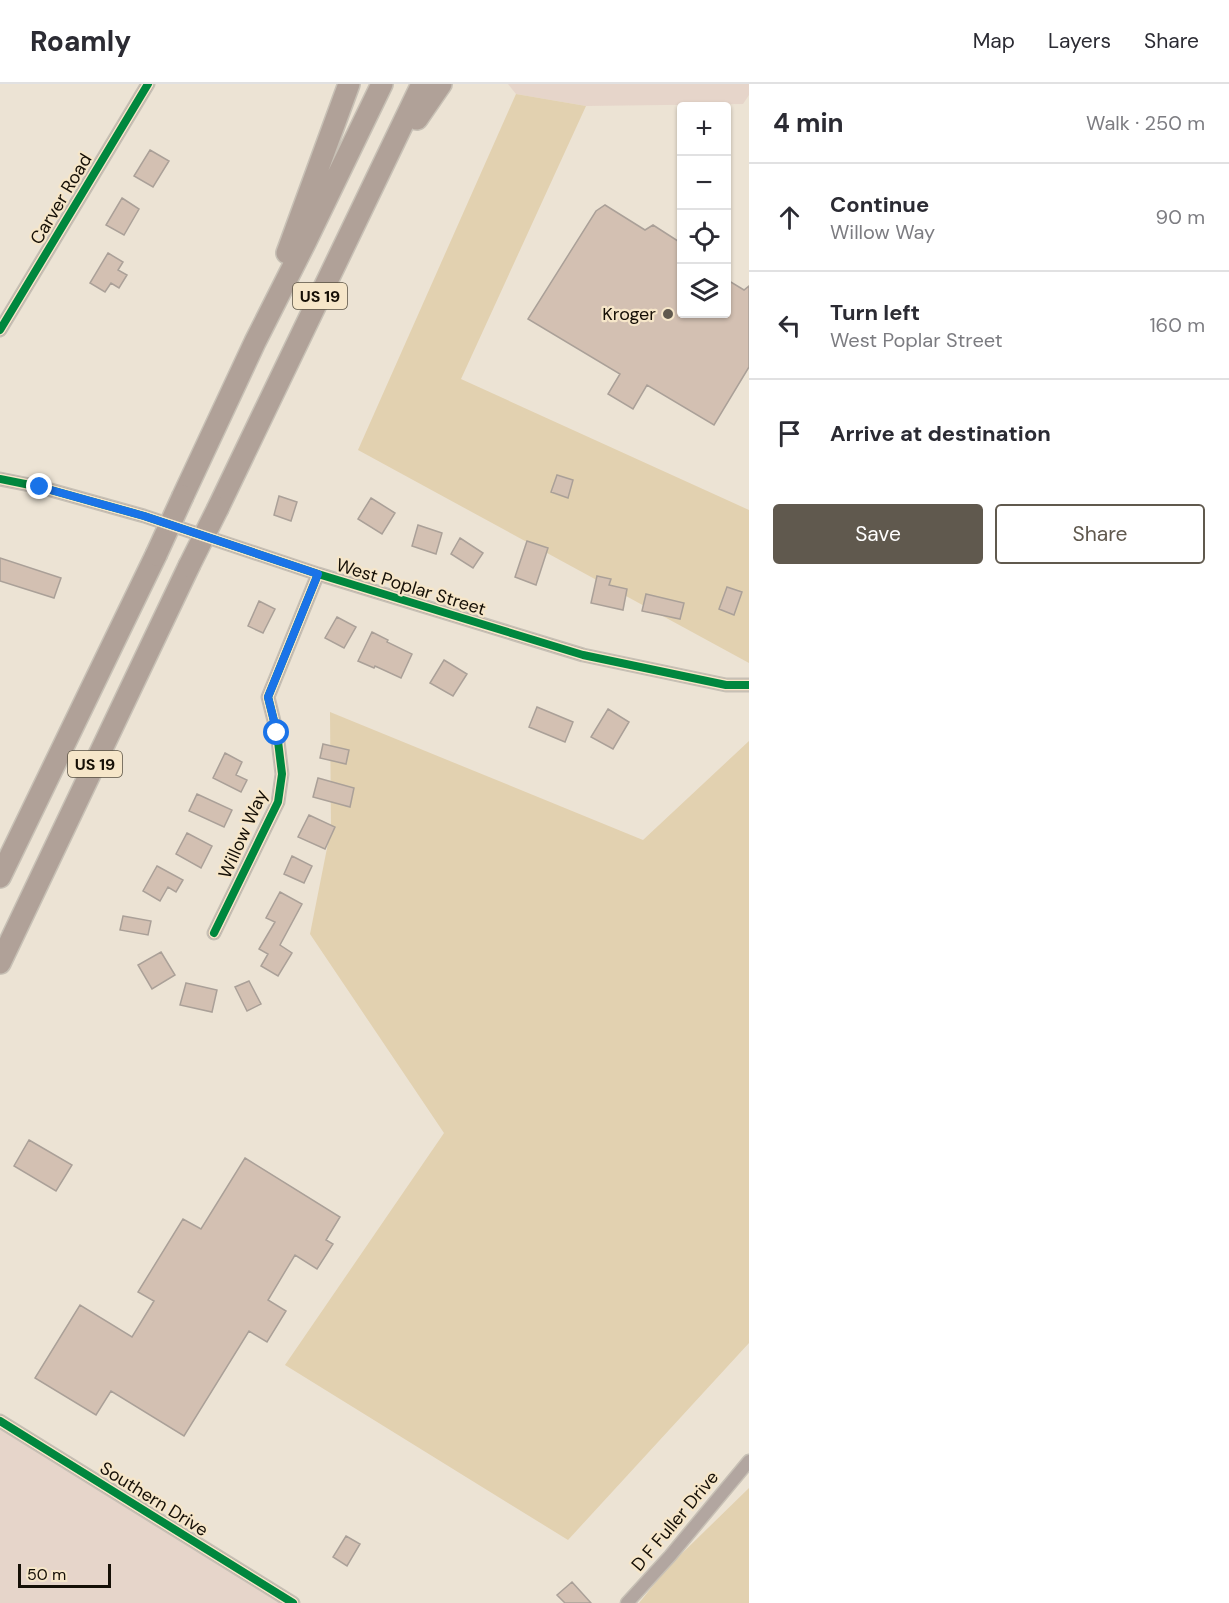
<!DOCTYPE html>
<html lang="en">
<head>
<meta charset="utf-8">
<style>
	:root { --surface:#fff; --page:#f2f2f3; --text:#2b2b33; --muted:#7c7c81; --line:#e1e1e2; --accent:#60594e }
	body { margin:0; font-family:"DM Sans",sans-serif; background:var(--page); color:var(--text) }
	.controls { position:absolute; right:18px; top:18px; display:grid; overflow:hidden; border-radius:6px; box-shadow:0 2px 4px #0004 }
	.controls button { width:54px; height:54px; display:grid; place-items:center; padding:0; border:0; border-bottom:2px solid var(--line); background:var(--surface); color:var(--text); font:30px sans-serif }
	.scale { position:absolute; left:18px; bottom:15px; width:93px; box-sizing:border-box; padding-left:6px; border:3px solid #150f06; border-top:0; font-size:16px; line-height:21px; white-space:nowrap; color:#150f06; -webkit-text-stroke:4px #f6e6c9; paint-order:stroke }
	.stop { position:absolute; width:18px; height:18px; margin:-14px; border:4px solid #1a73e8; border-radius:50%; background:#fff }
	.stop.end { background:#1a73e8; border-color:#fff; box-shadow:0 2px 6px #0008 }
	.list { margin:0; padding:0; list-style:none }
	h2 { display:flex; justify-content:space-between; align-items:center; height:78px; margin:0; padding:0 24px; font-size:26px }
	h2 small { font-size:20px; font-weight:400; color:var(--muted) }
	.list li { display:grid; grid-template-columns:39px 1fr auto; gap:18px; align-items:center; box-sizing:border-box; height:108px; padding:0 24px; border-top:2px solid var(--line) }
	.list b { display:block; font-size:22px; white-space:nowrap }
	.list p { margin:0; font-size:20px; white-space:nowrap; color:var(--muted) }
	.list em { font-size:20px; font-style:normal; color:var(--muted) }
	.actions { display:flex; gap:12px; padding:18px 24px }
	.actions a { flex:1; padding:14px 0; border:2px solid var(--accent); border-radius:6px; text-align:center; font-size:21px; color:var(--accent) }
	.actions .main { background:var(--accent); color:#fff }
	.icon { flex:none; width:33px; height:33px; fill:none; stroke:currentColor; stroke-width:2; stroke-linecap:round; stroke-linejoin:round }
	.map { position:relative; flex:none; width:749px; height:1519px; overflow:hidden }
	header { display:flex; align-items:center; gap:36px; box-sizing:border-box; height:84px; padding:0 30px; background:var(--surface); border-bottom:2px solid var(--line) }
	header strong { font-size:28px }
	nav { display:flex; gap:33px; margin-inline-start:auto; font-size:21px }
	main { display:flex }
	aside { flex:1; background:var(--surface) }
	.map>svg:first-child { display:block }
	.commercial { fill:#e6d5ca }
	.green { fill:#e2d1b0 }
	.building { fill:#d3c0b2; stroke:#aaa098; stroke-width:1.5 }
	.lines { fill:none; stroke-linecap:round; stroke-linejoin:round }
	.minor-casing { stroke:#c7c0b5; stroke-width:15 }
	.motorway-casing { stroke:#c7c0b5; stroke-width:24 }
	.minor { stroke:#b2a6a0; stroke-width:12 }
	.motorway { stroke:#b0a198; stroke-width:21 }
	.motorway-bridge-casing { stroke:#c7c0b5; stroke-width:24; stroke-linecap:butt }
	.motorway-bridge { stroke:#b0a198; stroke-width:21 }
	.cycleway-casing { stroke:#f6e6c9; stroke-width:11 }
	.cycleway { stroke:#00873e; stroke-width:8 }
	.route { stroke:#1a73e8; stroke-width:8 }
	.poi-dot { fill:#60594e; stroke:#f6e6c9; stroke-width:2 }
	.labels { text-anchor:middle; stroke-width:4.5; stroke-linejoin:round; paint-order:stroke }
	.shield { fill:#f6e6c9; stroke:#585040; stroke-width:1.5 }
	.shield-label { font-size:16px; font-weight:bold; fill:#150f06 }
	.street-label { font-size:18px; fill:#150f06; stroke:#f6e6c9 }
	.poi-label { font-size:18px; fill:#150f06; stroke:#f6e6c9; text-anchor:end }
</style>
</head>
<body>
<header>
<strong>Roamly</strong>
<nav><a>Map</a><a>Layers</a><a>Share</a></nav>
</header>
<main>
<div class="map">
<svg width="749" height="1519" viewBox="0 0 749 1519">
	<rect width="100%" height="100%" fill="#ece3d4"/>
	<path class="commercial" d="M508 0H749V11L743 20 586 22 516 10Z
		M0 1344 292 1519H0Z"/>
	<path class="green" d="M516 10 586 22 461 295 749 426V579L358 366Z
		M330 628 643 756 749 657V1259L568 1456 285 1281 444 1049 310 850 331 744Z
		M749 1404V1519H639L668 1483Z"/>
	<path class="building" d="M150 66 169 77 153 103 134 92Z
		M122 114 139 125 124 151 106 141Z
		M605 121 645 146 653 141 681 159V230H726V195L744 206 749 202V283L714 341 647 301 633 325 608 310 620 290 528 235 596 127Z
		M108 169 123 178 118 186 127 191 119 204 111 199 105 208 90 199Z
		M557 391 573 396 568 414 551 408Z
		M279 412 297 418 291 437 274 431Z
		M371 414 395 429 382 450 358 435Z
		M418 441 442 449 436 470 412 462Z
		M460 454 483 469 473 484 451 470Z
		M527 457 548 464 536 501 515 493Z
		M0 474 61 494 54 514 0 497Z
		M597 492 611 495 609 501 627 505 623 526 591 519Z
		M727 503 742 508 734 531 719 525Z
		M646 510 684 519 680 535 642 527Z
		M259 517 275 525 263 549 248 542Z
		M337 533 356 543 344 564 325 554Z
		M372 548 388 556 387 558 412 570 401 594 375 582 374 584 358 577Z
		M444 576 467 590 453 612 430 599Z
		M537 623 573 638 565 658 529 643Z
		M608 625 629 638 613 665 591 653Z
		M323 660 349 666 346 680 320 674Z
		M225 669 242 678 236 691 247 696 241 708 213 694Z
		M318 694 354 704 350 723 313 713Z
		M197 710 232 726 224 743 189 727Z
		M309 731 335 743 325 765 298 753Z
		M187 749 212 762 201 784 176 770Z
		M292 772 312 782 304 799 284 790Z
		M157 782 183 796 176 808 168 803 160 817 143 807Z
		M280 808 302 820 280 861 292 869 278 892 261 882 268 870 259 865 275 838 266 834Z
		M123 832 151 837 148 851 120 846Z
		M161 868 175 891 152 905 138 881Z
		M249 897 261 920 247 927 235 903Z
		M186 899 217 906 212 928 180 921Z
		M29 1056 72 1081 56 1107 14 1082Z
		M245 1074 340 1133 326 1156 333 1160 317 1185 295 1171 268 1216 286 1227 267 1258 249 1247 184 1352 111 1307 96 1331 35 1294 80 1221 132 1253 154 1217 138 1208 183 1135 201 1145Z
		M346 1452 360 1460 347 1482 333 1473Z
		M572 1498 591 1519H565L557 1511Z"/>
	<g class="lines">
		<defs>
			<path id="minor" d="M0 246 148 0
				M0 395 40 403 144 432 318 490 583 571 726 601H749
				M214 849 278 718 282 690 277 649 268 613 318 490
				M0 1337 293 1519
				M627 1519 670 1472 749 1377"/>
			<path id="motorway" d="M417 35 441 0
				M287 169 349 0
				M183 412 255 258 305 159 382 0
				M218 424 422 0
				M0 793 156 471
				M0 879 189 482"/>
		</defs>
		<use href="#minor" class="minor-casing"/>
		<use href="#motorway" class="motorway-casing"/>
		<use href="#minor" class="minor"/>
		<use href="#motorway" class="motorway"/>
		<defs>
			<path id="motorway-bridge" d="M156 471 183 412
				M189 482 218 424"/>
		</defs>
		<use href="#motorway-bridge" class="motorway-bridge-casing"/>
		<use href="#motorway-bridge" class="motorway-bridge"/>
		<defs>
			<path id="cycleway" d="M0 246 148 0
				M0 395 40 403 144 432 318 490 583 571 726 601H749
				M214 849 278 718 282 690 277 649 268 613 318 490
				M0 1337 293 1519"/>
		</defs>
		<use href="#cycleway" class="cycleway-casing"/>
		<use href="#cycleway" class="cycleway"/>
	</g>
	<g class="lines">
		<path class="route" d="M40 403 144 432 318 490 268 613 277 649"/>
	</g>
	<circle class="poi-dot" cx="668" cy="230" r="6"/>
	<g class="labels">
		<g class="shield">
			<rect x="293" y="199" width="54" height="26" rx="4.5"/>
			<rect x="68" y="667" width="54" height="26" rx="4.5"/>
		</g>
		<g class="shield-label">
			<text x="320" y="218">US 19</text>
			<text x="95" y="686">US 19</text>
		</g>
		<g class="street-label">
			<text transform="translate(61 115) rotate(-59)" y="6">Carver Road</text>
			<text transform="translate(411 503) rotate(17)" y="6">West Poplar Street</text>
			<text transform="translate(243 750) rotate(-66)" y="6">Willow Way</text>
			<text transform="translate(154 1415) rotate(32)" y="6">Southern Drive</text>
			<text transform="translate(675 1437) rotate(-50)" y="6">D F Fuller Drive</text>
		</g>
		<g class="poi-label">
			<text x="656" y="236">Kroger</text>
		</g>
	</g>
</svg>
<div class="controls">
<button>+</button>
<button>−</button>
<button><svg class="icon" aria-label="locate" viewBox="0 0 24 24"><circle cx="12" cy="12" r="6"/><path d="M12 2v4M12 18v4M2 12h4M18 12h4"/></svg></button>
<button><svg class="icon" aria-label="layers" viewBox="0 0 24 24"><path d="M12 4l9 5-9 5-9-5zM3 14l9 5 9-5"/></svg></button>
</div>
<div class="scale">50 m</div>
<div class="stop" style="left:277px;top:649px"></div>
<div class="stop end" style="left:40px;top:403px"></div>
</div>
<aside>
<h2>4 min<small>Walk · 250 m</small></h2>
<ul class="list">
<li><svg class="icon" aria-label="ahead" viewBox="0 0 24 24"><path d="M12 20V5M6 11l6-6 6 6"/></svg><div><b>Continue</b><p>Willow Way</p></div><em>90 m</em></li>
<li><svg class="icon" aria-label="left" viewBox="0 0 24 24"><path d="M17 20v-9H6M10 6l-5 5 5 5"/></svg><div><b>Turn left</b><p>West Poplar Street</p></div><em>160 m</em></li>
<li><svg class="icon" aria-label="arrive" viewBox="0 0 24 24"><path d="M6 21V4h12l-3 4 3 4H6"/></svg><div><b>Arrive at destination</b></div></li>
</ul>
<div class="actions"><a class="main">Save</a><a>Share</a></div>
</aside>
</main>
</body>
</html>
